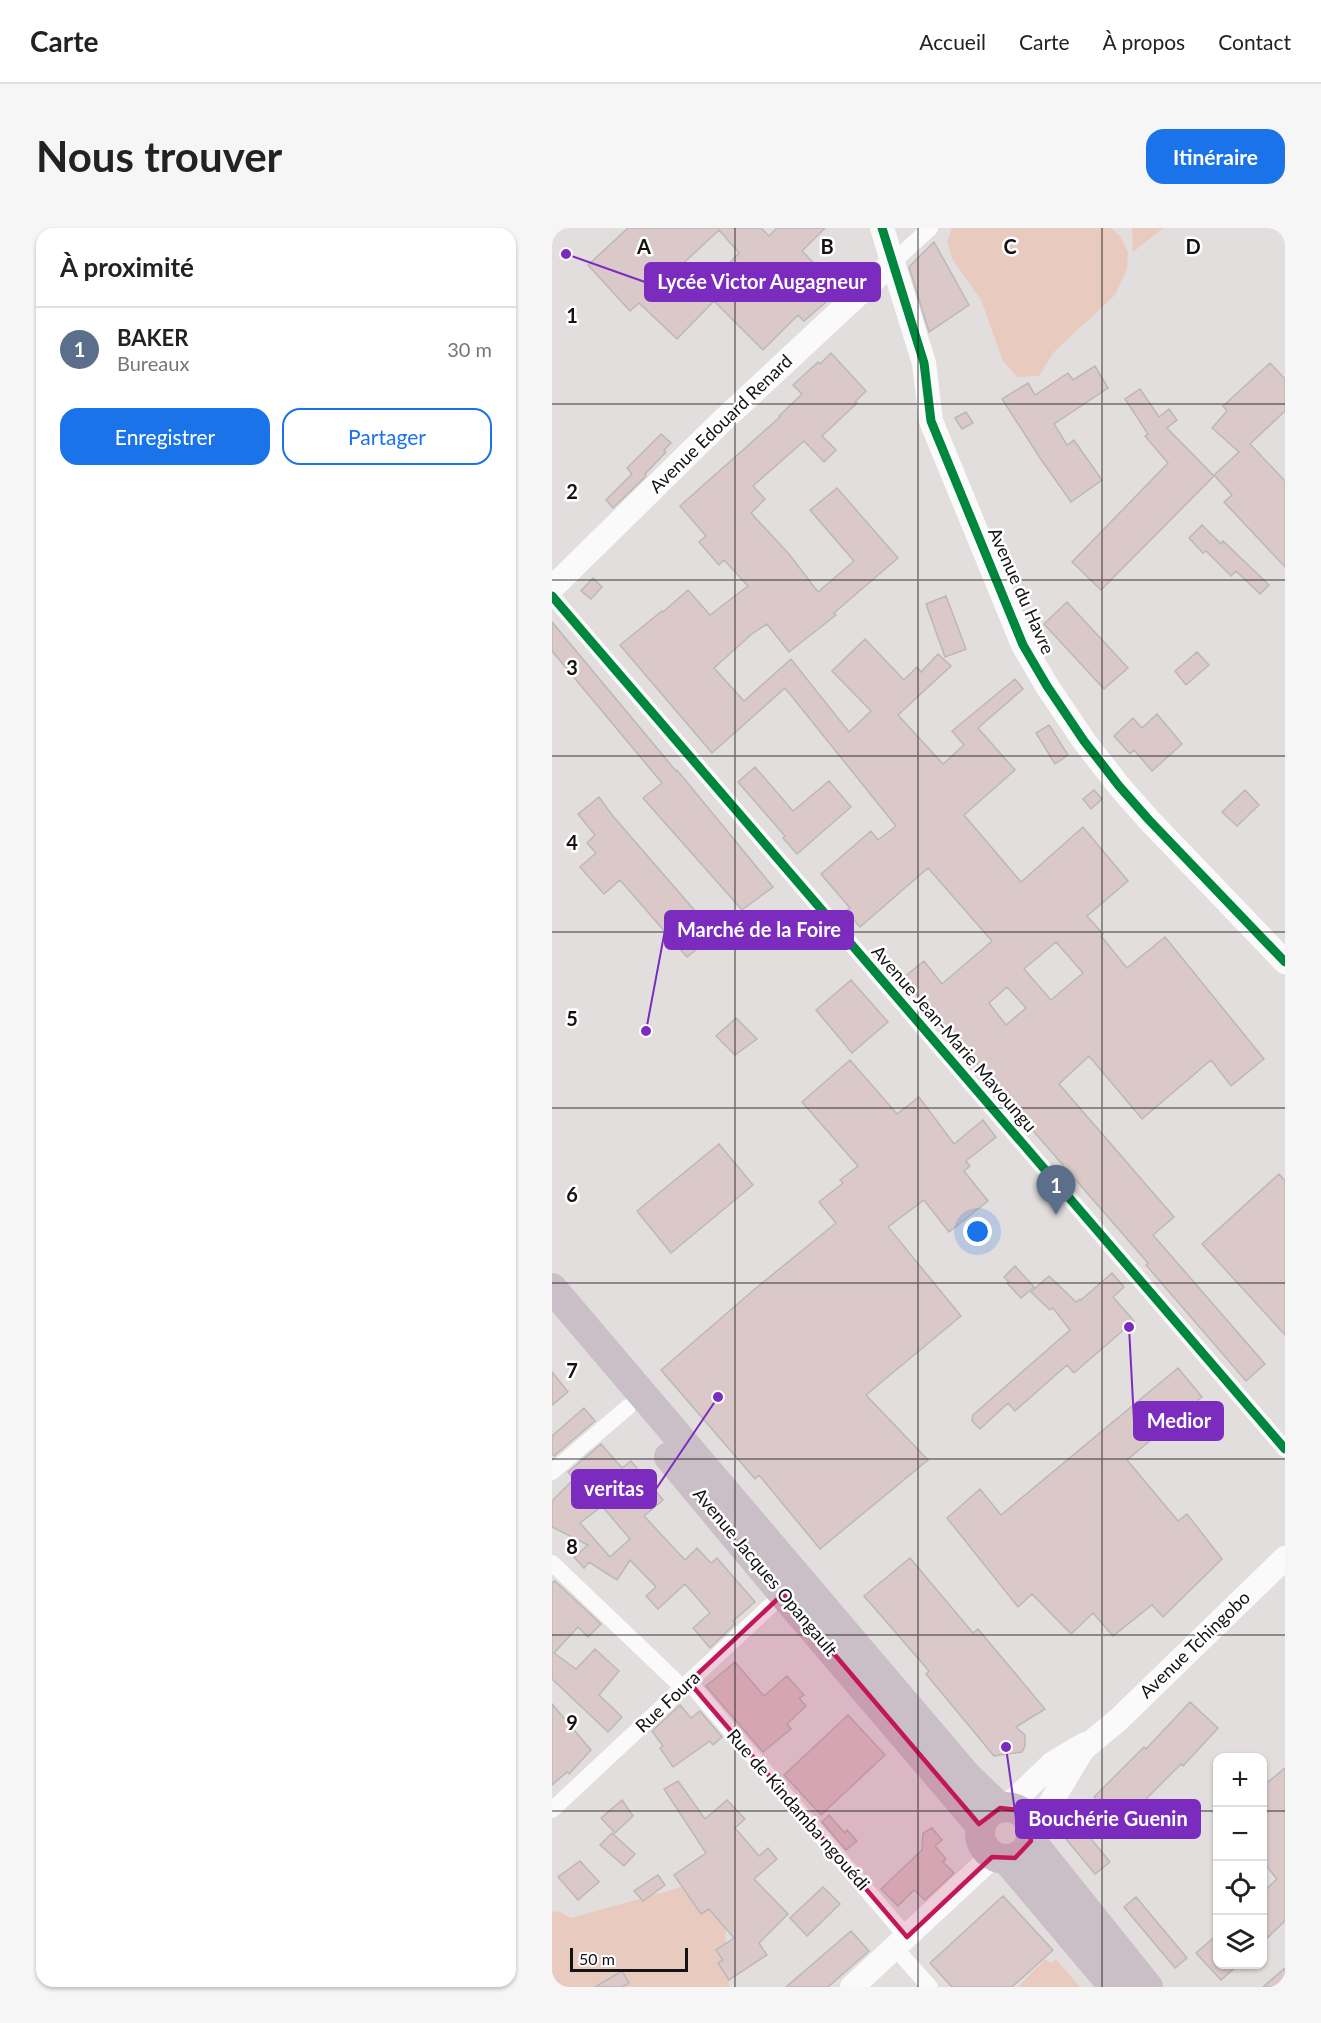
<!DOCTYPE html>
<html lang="fr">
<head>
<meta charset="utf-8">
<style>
	:root { --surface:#fff; --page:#f6f6f6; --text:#222; --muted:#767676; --line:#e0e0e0; --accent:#1a73e8 }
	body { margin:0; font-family:Lato,sans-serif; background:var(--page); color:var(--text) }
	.controls { position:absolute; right:18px; bottom:18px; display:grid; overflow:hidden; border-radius:12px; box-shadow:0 2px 4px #0004 }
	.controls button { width:54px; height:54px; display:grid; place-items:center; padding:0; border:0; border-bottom:2px solid var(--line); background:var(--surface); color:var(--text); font:30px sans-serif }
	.scale { position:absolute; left:18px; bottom:15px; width:118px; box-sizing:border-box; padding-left:6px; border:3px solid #141212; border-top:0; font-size:16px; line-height:21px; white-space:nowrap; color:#141212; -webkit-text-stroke:4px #fff; paint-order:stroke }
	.you { position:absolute; left:426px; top:1004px; width:21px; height:21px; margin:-15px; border:4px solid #fff; border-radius:50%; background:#1a73e8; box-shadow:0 0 0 9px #1a73e833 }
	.badge { display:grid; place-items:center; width:39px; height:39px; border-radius:50%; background:var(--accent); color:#fff; font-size:20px; font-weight:700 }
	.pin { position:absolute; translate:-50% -50px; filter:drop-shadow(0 2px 3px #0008) }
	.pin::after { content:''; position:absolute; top:32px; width:21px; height:18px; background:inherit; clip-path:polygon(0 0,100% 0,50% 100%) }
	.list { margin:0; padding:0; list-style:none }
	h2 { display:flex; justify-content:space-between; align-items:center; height:78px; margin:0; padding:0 24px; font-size:26px }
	h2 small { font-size:20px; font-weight:400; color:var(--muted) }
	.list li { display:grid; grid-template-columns:39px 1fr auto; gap:18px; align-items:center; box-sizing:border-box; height:84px; padding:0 24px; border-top:2px solid var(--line) }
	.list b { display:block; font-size:22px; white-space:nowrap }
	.list p { margin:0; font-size:20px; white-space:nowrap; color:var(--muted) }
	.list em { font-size:20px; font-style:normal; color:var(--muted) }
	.actions { display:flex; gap:12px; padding:18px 24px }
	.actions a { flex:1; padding:14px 0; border:2px solid var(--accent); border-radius:18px; text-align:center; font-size:21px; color:var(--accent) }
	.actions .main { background:var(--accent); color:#fff }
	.icon { flex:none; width:33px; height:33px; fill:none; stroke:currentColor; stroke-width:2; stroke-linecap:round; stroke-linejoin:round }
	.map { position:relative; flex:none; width:733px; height:1759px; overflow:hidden; border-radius:18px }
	header { display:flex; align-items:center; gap:36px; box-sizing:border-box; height:84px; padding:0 30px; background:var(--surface); border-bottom:2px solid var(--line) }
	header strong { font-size:28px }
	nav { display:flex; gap:33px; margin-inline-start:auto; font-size:21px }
	.intro { display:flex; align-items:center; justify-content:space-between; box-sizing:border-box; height:144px; padding:0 36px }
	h1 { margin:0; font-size:42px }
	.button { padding:15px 27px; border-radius:18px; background:var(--accent); color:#fff; font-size:21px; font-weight:700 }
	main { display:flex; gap:36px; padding:0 36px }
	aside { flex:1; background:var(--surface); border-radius:18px; box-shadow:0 2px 4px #0004 }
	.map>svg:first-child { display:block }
	.grass { fill:#e9cabe }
	.building { fill:#dac9c8; stroke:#bbb8b8; stroke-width:1.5; fill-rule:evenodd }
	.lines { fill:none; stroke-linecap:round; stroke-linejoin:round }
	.street { stroke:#fbfafa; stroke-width:16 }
	.secondary { stroke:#fbfafa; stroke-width:24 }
	.highway { stroke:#cabfc6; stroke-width:30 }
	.cycleway-casing { stroke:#fff; stroke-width:13 }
	.cycleway { stroke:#00873e; stroke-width:9 }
	.marked { fill:#c2185b; fill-opacity:0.2; stroke:#c2185b; stroke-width:4.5; stroke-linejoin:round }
	.grid { fill:none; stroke:#141212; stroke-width:1.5; stroke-opacity:0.55 }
	.labels { text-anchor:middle; stroke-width:5; stroke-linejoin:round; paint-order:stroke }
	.street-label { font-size:18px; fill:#141212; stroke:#fff }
	.grid-label { font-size:20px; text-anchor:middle; font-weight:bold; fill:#141212; stroke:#fff; stroke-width:5; stroke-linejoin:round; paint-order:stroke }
	.leader { fill:none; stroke:#7b2cbf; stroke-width:2 }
	.callout-dot { fill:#7b2cbf; stroke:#fff; stroke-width:2 }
	.callout { fill:#7b2cbf; stroke:#7b2cbf; stroke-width:2 }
	.callout-label { font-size:20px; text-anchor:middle; font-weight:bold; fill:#fff }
</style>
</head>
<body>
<header>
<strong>Carte</strong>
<nav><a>Accueil</a><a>Carte</a><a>À propos</a><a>Contact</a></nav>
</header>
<div class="intro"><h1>Nous trouver</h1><a class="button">Itinéraire</a></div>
<main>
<aside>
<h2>À proximité<small></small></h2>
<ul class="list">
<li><span class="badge" style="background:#5c6f8a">1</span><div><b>BAKER</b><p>Bureaux</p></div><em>30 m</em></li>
</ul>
<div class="actions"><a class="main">Enregistrer</a><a>Partager</a></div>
</aside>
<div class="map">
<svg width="733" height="1759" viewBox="0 0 733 1759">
	<rect width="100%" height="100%" fill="#e2dede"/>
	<path class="grass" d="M400 0H559L568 8 576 24 575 41 563 67 502 124 487 148 465 149 451 133 429 72 401 32 395 14Z
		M580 0H611L581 24Z
		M187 1643 173 1708 177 1759H0V1684L6 1683 19 1690Z
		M493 1731 499 1735 504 1731 528 1759H466Z"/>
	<path class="building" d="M76 0H209L217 8 225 0H273L250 23 288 62 252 93 246 87 211 122 162 73 125 111 87 75 78 83 36 37ZM167 2 187 25 147 66 123 43Z
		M382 14 417 77 377 104 357 39Z
		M279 125 314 163 303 174 305 175 270 208 284 222 272 234 252 213 201 258 213 271 199 285 237 326 266 364 302 333 258 282 285 260 346 330 282 385 284 387 237 424 215 396 201 405 162 440 192 473 239 431 297 504 319 483 280 443 313 411 352 452 365 439 369 444 386 426 399 438 346 487 391 536 412 517 400 503 463 451 471 461 426 500 463 542 412 587 469 654 531 599 576 653 535 688 551 706 549 708 575 740 613 709 712 831 679 858 659 832 590 891 537 828 507 856 622 989 601 1007 713 1136 694 1153 594 1037 596 1035 456 874 401 806 397 809 368 775 370 773 351 750 372 733 390 756 440 713 376 640 308 699 294 683 298 680 269 646 319 603 326 612 344 598 233 460 160 525 68 417 110 383 111 384 136 362 158 387 196 358 172 332 167 337 147 314 154 308 128 278 228 189 227 188 250 166 241 157 266 134 268 136ZM504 714 531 745 499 772 472 741ZM455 759 474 780 454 797 437 775Z
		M718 135 733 151V183L698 216 733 253V339L672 274 680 267 662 247 687 224 660 200 675 183 671 178Z
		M543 138 556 160 502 196 515 217 522 212 550 252 519 274 488 230 450 171 476 155 483 167 516 145 521 152Z
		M588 161 607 189 617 181 625 192 615 200 662 248 549 362 520 334 616 235 593 208 596 206 573 171Z
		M414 184 421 195 410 201 403 190Z
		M109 206 119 215 112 222 114 224 93 246 94 248 61 280 54 272 80 246 75 240Z
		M650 297 669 316 671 313 717 357 708 366 684 343 679 348 654 323 651 325 637 310Z
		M41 350 50 359 39 371 29 363Z
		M394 368 414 421 393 429 374 376Z
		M515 374 576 440 552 461 492 396Z
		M0 394 124 543 125 542 221 659 190 682 91 570 110 555 0 423Z
		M645 424 657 437 634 457 623 443Z
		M605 486 630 516 600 543 582 522 578 526 562 508 581 490 590 500Z
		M497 497 516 527 503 536 484 505Z
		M203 539 241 583 277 553 299 579 245 626 231 610 233 608 186 554Z
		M542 562 550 571 539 581 531 571Z
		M693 562 707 577 685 598 670 584Z
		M47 569 60 587 163 706 135 729 68 652 52 666 28 639 44 625 35 615 43 607 26 586Z
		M299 752 336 794 300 825 264 782Z
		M184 790 205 811 183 827 164 808Z
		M298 832 345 886 367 869 402 916 431 892 444 909 414 933 418 938 412 943 436 973 397 1004 372 972 336 999 409 1088 314 1167 376 1232 268 1321 207 1247 203 1251 109 1142 204 1060 284 995 267 974 291 955 288 952 306 938 250 874Z
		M167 916 201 957 119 1025 85 983Z
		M727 946 733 953V1107L650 1016Z
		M463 1038 482 1059 469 1070 455 1055 457 1054 452 1049Z
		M560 1045 572 1059 561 1069 582 1093 522 1145 515 1137 463 1183 456 1175 428 1201 420 1193 421 1187 518 1102 501 1080 498 1082 479 1064 497 1048 524 1074 528 1071 529 1072Z
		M626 1140 650 1169 575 1232 626 1293 635 1286 670 1331 611 1389 600 1377 561 1408 541 1385 519 1406 480 1366 466 1379 395 1290 428 1261 449 1287Z
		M0 1144 16 1164 0 1177Z
		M32 1180 43 1193 2 1228 0 1226V1208Z
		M49 1216 70 1240 79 1233 111 1272 92 1288 133 1332 145 1320 159 1335 165 1330 203 1374 181 1393 183 1396 158 1420 141 1400 158 1385 133 1356 106 1381 94 1368 104 1359 78 1332 65 1352 37 1334 32 1340 22 1329 36 1317 0 1299V1273L22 1251 16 1244ZM50 1278 78 1311 58 1329 28 1295Z
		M358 1330 421 1405 426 1401 493 1481 464 1499 473 1507V1518L470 1524 442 1528 374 1446 377 1443 312 1368Z
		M3 1353 49 1396 36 1409 26 1399 2 1425 24 1441 43 1421 67 1443 47 1467 70 1489 56 1504 0 1451V1355Z
		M183 1434 212 1468 235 1448 252 1467 247 1470 254 1478 235 1496 239 1501 211 1524 154 1458Z
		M638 1474 666 1500 631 1538 629 1536 569 1596 542 1569 592 1519 594 1521Z
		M0 1476 39 1522 17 1546 15 1544 0 1557Z
		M128 1477 139 1490 148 1483 170 1509 161 1517 158 1513 121 1539 108 1520 111 1518 100 1503Z
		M296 1487 333 1527 269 1587 232 1547Z
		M733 1540V1693L711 1714V1664L725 1651 711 1634V1558Z
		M126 1553 153 1591 175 1572 193 1591 183 1600 207 1628 216 1620 225 1631 202 1651 236 1686 207 1715 215 1727 177 1752 166 1735 171 1732 164 1722 182 1710 157 1681 149 1686 122 1647 154 1625 112 1561Z
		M70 1572 81 1588 63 1605 49 1590Z
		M277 1587 293 1605 295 1602 305 1613 294 1622 270 1594Z
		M520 1588 558 1634 543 1646 505 1600Z
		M380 1600 390 1612 383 1618 394 1631 391 1634 402 1645 373 1672 362 1662 346 1678 329 1661 370 1622 371 1605Z
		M60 1605 83 1626 72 1638 48 1617Z
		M28 1633 47 1654 26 1672 6 1649Z
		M106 1647 113 1657 91 1673 82 1663Z
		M271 1659 288 1676 255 1708 238 1690Z
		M451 1668 501 1722 460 1759H400L378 1735Z
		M584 1669 635 1730 623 1740 572 1679Z
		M299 1703 317 1723 276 1759H234Z
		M666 1706V1737H686L669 1752 644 1725Z
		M733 1740V1759H711Z
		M70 1743 77 1755 70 1759H43Z"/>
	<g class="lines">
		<path class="street" d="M341 34 378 0
			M0 368 733 1221
			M0 1244 76 1179
			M0 1335 131 1460
			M137 1454 355 1709
			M0 1582 231 1366
			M343 1720 378 1759"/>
		<path class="secondary" d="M330 0 372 135 379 193 471 417 495 458 532 513 567 558 597 592 733 734
			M0 360 167 196 341 34
			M455 1579 501 1535 533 1516
			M481 1604 531 1521 566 1492 733 1330
			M300 1759 441 1628"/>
		<path class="highway" d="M0 1060 414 1547 448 1580
			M117 1229 231 1366 429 1598
			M428 1605a26 26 0 1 1 52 0a26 26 0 1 1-52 0Z
			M479 1613 596 1759
			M455 1632 562 1759"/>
		<defs>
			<path id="cycleway" d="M330 0 372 135 379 193 471 417 495 458 532 513 567 558 597 592 733 734
				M0 368 733 1221"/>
		</defs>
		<use href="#cycleway" class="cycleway-casing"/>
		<use href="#cycleway" class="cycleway"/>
	</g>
	<path class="marked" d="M231 1366 427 1596 448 1580 467 1582 477 1591 479 1613 463 1630 440 1629 355 1709 137 1454Z"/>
	<path class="grid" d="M183 0V1759M366 0V1759M550 0V1759M0 176H733M0 352H733M0 528H733M0 704H733M0 880H733M0 1055H733M0 1231H733M0 1407H733M0 1583H666M710 1583H733"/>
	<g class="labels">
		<g class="street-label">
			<text transform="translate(169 196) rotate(-44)" y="6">Avenue Edouard Renard</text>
			<text transform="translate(469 363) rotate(66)" y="6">Avenue du Havre</text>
			<text transform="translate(402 811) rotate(49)" y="6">Avenue Jean-Marie Mavoungu</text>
			<text transform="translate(213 1344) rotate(50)" y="6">Avenue Jacques Opangault</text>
			<text transform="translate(643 1417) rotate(-44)" y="6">Avenue Tchingobo</text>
			<text transform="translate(116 1474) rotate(-43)" y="6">Rue Foura</text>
			<text transform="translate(246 1582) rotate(49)" y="6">Rue de Kindamba ngouédi</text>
		</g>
	</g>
	<g class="grid-label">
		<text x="92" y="26">A</text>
		<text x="275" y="26">B</text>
		<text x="458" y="26">C</text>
		<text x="641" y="26">D</text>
		<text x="20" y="95">1</text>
		<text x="20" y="271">2</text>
		<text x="20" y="447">3</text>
		<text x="20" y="622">4</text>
		<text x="20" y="798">5</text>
		<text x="20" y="974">6</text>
		<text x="20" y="1150">7</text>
		<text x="20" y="1326">8</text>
		<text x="20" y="1502">9</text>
	</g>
	<path class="leader" d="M14 26L93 54M94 803L113 702M577 1099L582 1193M166 1169L104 1261M454 1519L464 1591"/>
	<g class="callout-dot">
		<circle cx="14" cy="26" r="6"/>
		<circle cx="94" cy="803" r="6"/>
		<circle cx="577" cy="1099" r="6"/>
		<circle cx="166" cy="1169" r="6"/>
		<circle cx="454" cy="1519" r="6"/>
	</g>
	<g class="callout">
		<rect x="93" y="35" width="235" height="38" rx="6"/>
		<rect x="113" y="683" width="188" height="38" rx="6"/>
		<rect x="582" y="1174" width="89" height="38" rx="6"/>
		<rect x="20" y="1242" width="84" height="38" rx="6"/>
		<rect x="464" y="1572" width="184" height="38" rx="6"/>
	</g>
	<g class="callout-label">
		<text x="210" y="61">Lycée Victor Augagneur</text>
		<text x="207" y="709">Marché de la Foire</text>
		<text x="627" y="1200">Medior</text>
		<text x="62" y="1268">veritas</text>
		<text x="556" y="1598">Bouchérie Guenin</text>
	</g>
</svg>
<div class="controls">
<button>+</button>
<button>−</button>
<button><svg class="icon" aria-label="locate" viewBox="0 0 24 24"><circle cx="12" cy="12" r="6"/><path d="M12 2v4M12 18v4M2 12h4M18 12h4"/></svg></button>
<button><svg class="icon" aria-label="layers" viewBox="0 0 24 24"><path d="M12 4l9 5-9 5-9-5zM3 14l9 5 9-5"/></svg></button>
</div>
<div class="scale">50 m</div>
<div class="you"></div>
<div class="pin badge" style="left:504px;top:987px;background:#5c6f8a">1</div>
</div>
</main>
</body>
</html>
